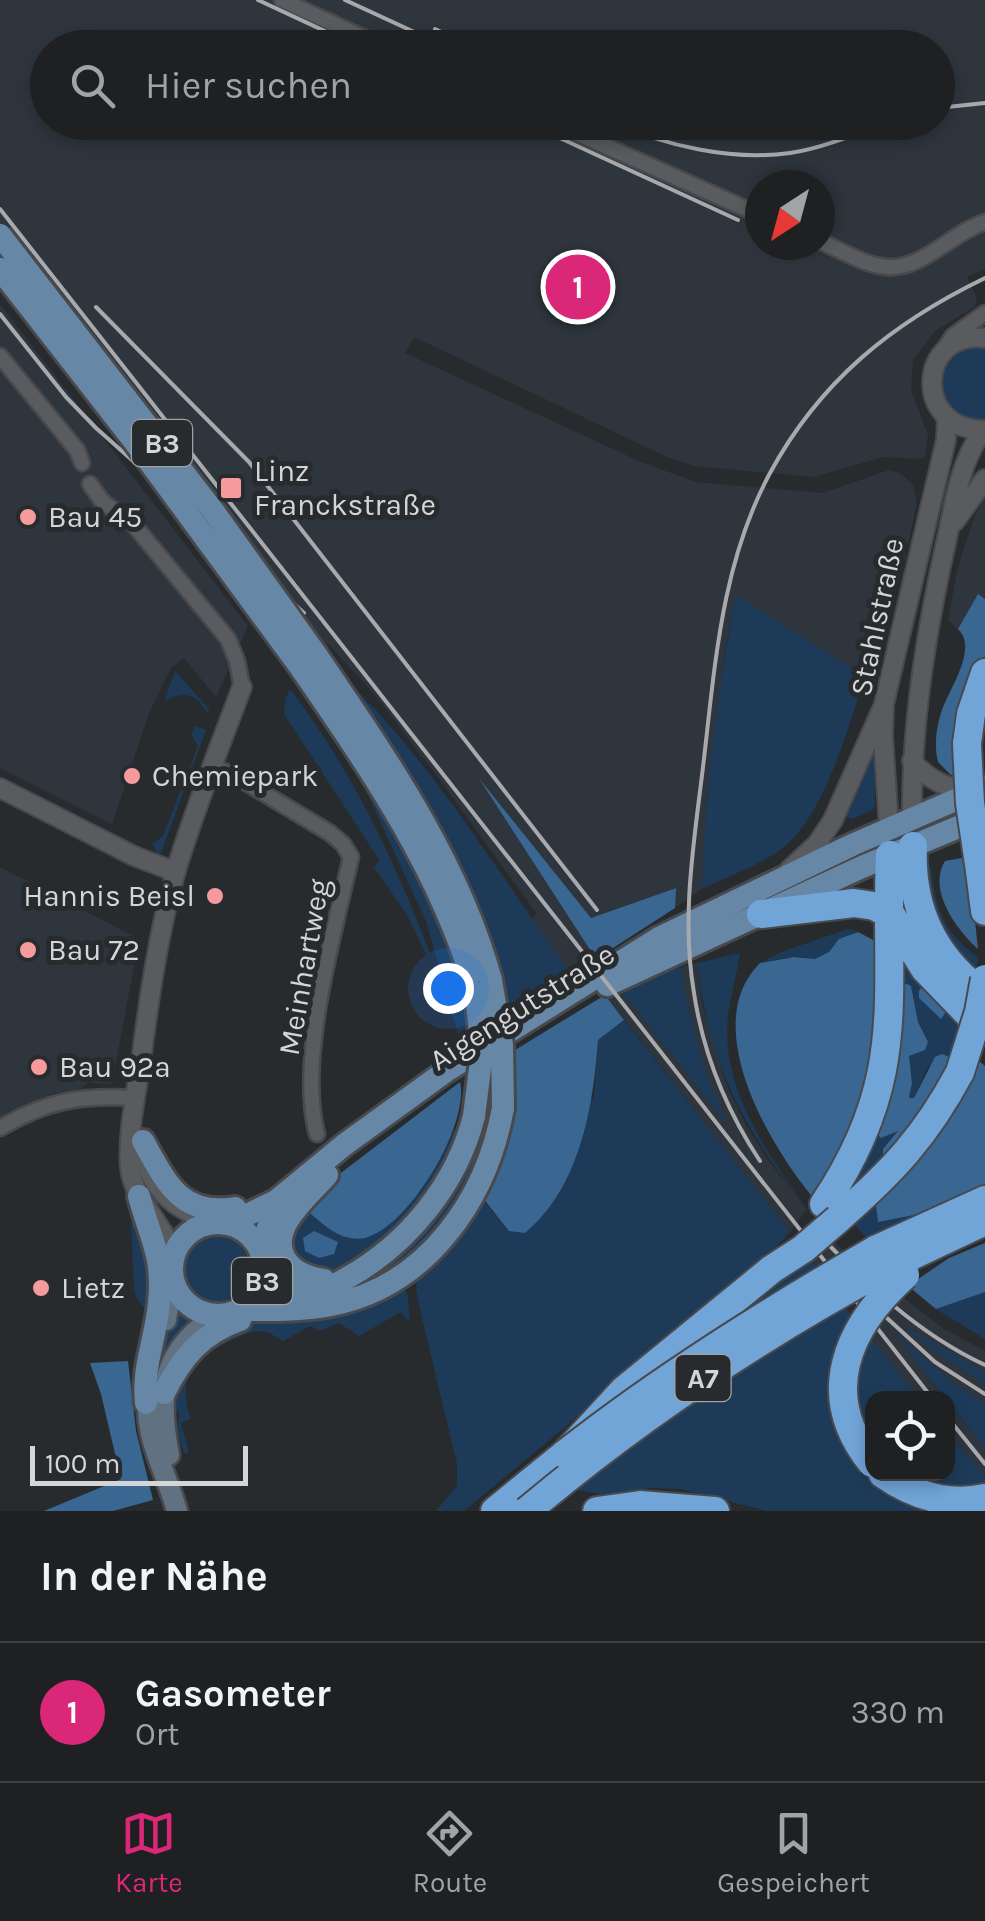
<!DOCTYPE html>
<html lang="de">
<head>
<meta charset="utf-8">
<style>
	:root { --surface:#1e2022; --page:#2b2d2f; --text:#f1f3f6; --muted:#a1a3a5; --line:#3c3e40; --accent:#db2777 }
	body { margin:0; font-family:Karla,sans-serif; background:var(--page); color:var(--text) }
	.controls { position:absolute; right:30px; bottom:30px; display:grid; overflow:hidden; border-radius:20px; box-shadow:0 5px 15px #0003 }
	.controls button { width:90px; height:90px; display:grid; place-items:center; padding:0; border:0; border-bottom:2px solid var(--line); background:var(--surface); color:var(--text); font:50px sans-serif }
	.compass { position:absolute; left:745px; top:170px; width:90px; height:90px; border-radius:50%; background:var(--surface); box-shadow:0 5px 15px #0003; rotate:216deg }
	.scale { position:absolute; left:30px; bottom:25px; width:218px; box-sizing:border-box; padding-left:10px; border:5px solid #d4d5d7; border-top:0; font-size:28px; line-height:35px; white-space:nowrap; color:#d4d5d7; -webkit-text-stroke:8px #282b2e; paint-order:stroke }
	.you { position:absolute; left:448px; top:988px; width:35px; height:35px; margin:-25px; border:8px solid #fff; border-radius:50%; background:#1a73e8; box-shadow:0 0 0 15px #1a73e833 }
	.badge { display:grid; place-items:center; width:65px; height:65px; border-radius:50%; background:var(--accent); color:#fff; font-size:32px; font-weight:700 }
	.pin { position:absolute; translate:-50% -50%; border:5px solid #fff; box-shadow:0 2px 10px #0006 }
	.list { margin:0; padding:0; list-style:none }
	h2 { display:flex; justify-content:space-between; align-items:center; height:130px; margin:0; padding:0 40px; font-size:42px }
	h2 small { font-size:32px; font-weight:400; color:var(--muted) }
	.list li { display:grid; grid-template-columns:65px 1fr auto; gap:30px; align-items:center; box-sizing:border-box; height:140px; padding:0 40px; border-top:2px solid var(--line) }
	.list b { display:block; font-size:38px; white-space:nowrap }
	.list p { margin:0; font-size:32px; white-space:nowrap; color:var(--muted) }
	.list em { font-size:32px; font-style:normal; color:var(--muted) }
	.icon { flex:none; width:55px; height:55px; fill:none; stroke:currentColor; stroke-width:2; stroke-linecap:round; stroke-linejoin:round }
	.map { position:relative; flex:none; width:985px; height:1511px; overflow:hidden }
	.search { position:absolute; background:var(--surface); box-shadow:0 5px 15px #0003; left:30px; right:30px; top:30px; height:110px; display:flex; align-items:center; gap:25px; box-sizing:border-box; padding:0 35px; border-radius:55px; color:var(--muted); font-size:38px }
	.sheet { height:270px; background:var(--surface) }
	nav { display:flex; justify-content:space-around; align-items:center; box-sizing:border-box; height:140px; border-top:2px solid var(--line); background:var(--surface); font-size:28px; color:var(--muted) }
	nav a { display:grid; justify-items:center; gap:5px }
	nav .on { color:var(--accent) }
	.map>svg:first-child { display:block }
	.built { fill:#2e353d; fill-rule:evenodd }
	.green { fill:#1d3b58 }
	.forest { fill:#396792 }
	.water { fill:#37648f }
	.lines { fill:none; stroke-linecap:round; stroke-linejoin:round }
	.minor-casing { stroke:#48494c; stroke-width:19 }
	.tertiary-casing { stroke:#48494c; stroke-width:22 }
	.secondary-casing { stroke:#48494c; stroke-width:25 }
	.primary-casing { stroke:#48494c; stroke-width:28 }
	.motorway-casing { stroke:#48494c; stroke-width:32 }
	.minor { stroke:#595b5e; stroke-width:14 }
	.tertiary { stroke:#595b5e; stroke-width:18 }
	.secondary { stroke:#607182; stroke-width:20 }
	.primary { stroke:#6787a7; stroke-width:22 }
	.motorway { stroke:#71a4d7; stroke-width:28 }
	.rail { stroke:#a8a9ac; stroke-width:4 }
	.primary-bridge-casing { stroke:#48494c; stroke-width:28; stroke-linecap:butt }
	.motorway-bridge-casing { stroke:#48494c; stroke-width:32; stroke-linecap:butt }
	.primary-bridge { stroke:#6787a7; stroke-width:22 }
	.motorway-bridge { stroke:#71a4d7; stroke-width:28 }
	.poi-dot { fill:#f59b9d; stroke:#282b2e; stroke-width:4 }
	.labels { text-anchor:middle; stroke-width:10; stroke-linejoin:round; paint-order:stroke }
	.shield { fill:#282b2e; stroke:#a0a2a4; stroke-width:2.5 }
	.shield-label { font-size:28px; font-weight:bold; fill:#d4d5d7 }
	.poi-label { font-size:30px; fill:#d4d5d7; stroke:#282b2e; text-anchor:start }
	.street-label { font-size:30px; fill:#d4d5d7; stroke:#282b2e }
</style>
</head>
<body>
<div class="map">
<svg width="985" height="1511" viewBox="0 0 985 1511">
	<rect width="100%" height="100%" fill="#282b2e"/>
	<path class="built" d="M0 0H985V269L967 277 975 294 977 302 974 307 935 331 913 360 911 390 928 435 925 456 920 459 883 457 814 477 694 466 667 457 414 337 405 353 641 462 696 482 823 493 889 470 900 473 913 485 917 502 903 569 865 677 736 596 725 651 707 798 702 889 675 908V888L591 918 485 787 596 959 570 973 531 919 537 914 437 776 375 695 330 646 296 619 0 231ZM48 48H938V122H48ZM760 185H820V245H760Z
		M0 304 248 626 216 697 184 658 171 668 149 713 112 824 0 768Z
		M985 496V599L978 594 958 629 948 620 957 571 974 517Z
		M0 867 139 939 112 1084 88 1083 81 1089 50 1094 0 1117Z
		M697 963 702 1004 727 1086 747 1127 770 1163 807 1209 790 1232 605 995 618 987 726 1123 707 1082 687 1009 681 967Z
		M830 1238 846 1253 818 1268 808 1256Z
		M900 1295 944 1329 985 1351V1372L931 1349 985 1384V1403L952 1382 899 1338 944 1398H920L867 1334Z
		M948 1403 985 1449V1477L948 1432Z"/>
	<path class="green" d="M978 346 985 347V419C933 420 927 356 978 346Z
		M736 595 865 677C848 727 826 811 785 846 762 865 728 876 702 889 705 791 717 692 736 595Z
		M175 671 209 709 208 714C197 694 183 689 164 702Z
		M342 676C431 760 499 874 570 973L510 1015C495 947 469 881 436 819 409 769 373 723 342 676Z
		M290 689C351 769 394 859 430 953L426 954 407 915 374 867 380 861 284 714 286 697Z
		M195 726 206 730 161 853H158L152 844 163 836 198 746 191 734Z
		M874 742 875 808 853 819 845 816Z
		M363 784C413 863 456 939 471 1033L460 1041 426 921Z
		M926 866 931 868C936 911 943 930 978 958L976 973C942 935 933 916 926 866Z
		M848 929 858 932C840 935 834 954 818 958 810 960 801 956 793 957 782 958 770 961 760 963L781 952Z
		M899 947 946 1014 950 1006 967 1023 954 1059 928 1066 914 1098H909L912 1083 909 1056 925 1050 928 1042 918 1022 911 986 900 985Z
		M740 953C737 974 731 994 728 1015 720 1088 767 1153 807 1209 743 1128 710 1066 697 963Z
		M681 967C690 1025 704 1076 730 1128L618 987Z
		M624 1020 790 1232 749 1274 464 1511H436L457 1486V1464L422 1318 416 1290 417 1280 483 1198 495 1215 594 1097 598 1040Z
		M481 1117 491 1119C473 1205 411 1282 322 1298 302 1302 280 1299 260 1300L269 1281 362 1280Z
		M455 1129 458 1132C440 1177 380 1272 325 1273 315 1273 305 1267 296 1264L289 1236 309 1202 419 1193Z
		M897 1129 899 1131 883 1149V1160L834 1213 876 1133 881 1138Z
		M889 1188 876 1206 878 1221 914 1215 871 1243 850 1219Z
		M139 1215 151 1251V1317L136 1297 134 1287 131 1224 133 1217Z
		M183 1268a33 33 0 1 1 66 0a33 33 0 1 1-66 0Z
		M808 1256 818 1268 730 1321Z
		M402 1286 407 1293 410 1318 407 1320 401 1312 359 1336 339 1323 320 1331 310 1326 283 1341C277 1338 269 1331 262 1331 245 1329 195 1357 189 1373 183 1389 186 1403 190 1419L181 1423 189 1453H184L177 1432 179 1412 170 1407 187 1361 240 1325 282 1319Z
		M985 1292V1339L936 1309Z
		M175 1305 189 1316 200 1319 156 1384Z
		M844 1306 853 1317V1453L964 1511H767L680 1489 650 1488 605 1495 573 1489 711 1388Z
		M900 1324 985 1372V1384L931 1349Z
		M893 1332 952 1382 985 1403V1449Z
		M867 1334 920 1398H872V1445C847 1409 857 1373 867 1334Z
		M948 1432 985 1477V1486L948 1489 902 1474H948Z"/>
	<path class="forest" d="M978 594 985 599V656L977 670 959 775H951L938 762C934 746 936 729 941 713 948 690 979 649 958 629Z
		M478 777 591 918 676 888 675 908 596 959Z
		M968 857 978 949C957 930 927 890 945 861Z
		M858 932 875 941 884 958 866 1102 815 1200C771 1148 697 1025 760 963L794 957 815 959 829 952 839 939Z
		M907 984 911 986 918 1022 928 1042 925 1050 909 1056 912 1083 909 1098H914L935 1057 942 1054 954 1059 934 1103 883 1160V1149L898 1131 881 1138 876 1133 900 985Z
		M923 985 950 1006 941 1019 919 998V991Z
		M605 995 624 1020 598 1040C593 1108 580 1187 525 1233L509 1231 483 1198C507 1151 517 1103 515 1050Z
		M978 1060 985 1066V1185L914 1215 878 1222 876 1206Z
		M460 1082C470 1125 408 1228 365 1238 342 1242 326 1227 311 1214L309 1202 333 1179Z
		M985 1243V1292L936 1309 908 1286 949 1258Z
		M128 1361 136 1431 153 1500 113 1511H44L121 1479 101 1394 90 1363Z"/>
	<path class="water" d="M314 1231 338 1242 334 1254 319 1258 305 1251 303 1238Z"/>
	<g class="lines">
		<defs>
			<path id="minor" d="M282 0 386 48
				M552 122 760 215
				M820 241C840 250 864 265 886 267 923 270 951 233 985 222
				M945 348 953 336 985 313
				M0 356 77 450 82 463
				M90 484 102 501 134 525 228 639 237 661 242 687
				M212 766 235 776 330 833 343 844 351 857C334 933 297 1060 317 1134
				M0 1128C48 1100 81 1095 136 1098"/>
			<path id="tertiary" d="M985 338C918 330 911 430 985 430
				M955 521 985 479
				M912 761C928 780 947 788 972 793
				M0 788 134 856 176 872
				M912 820C911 725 926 632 947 538 955 500 960 463 983 430
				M889 828 883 736 884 704 946 440 947 419
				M789 870 817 844 833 820 882 709
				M145 1160C156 1197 182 1213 218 1223
				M174 1256C164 1224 133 1199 130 1168 127 1134 136 1095 141 1061 149 999 158 935 175 874 194 810 219 749 242 687"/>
			<path id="secondary" d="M166 1320 173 1278
				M150 1388C140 1431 166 1470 177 1511
				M169 1455C157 1393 161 1349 219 1314"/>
			<path id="primary" d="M317 656C386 758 458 860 491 980
				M301 668C371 770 442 872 476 993
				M607 985 862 867 985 816
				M143 1141C166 1182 180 1217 235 1208
				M139 1196C150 1238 164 1256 159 1303 156 1338 142 1367 146 1403
				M172 1269a46 46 0 1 1 92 0a46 46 0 1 1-92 0Z
				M228 1224 276 1201 344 1145 446 1071 659 938 852 845 985 787
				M260 1251 270 1222 288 1203
				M264 1265C277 1278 292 1290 311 1291 325 1291 335 1285 347 1278 408 1244 457 1184 474 1116
				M324 1280C310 1278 297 1274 288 1263 263 1231 308 1197 327 1175
				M239 1310C269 1310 301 1311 331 1305 428 1286 487 1198 503 1108
				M164 1393C182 1357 201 1334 240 1320"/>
			<path id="motorway" d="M967 744 971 714 985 673
				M913 846C910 909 934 959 985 995
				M980 871 985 911
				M761 914 854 903 874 906 891 915 925 969 985 1031
				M824 1204C910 1076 884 997 890 855
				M838 1219C893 1171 926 1136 960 1072
				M875 1250 985 1200
				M892 1265 985 1221
				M883 1474C913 1495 948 1506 985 1498
				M495 1511 565 1454 624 1390 772 1269
				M597 1511 640 1505 715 1511"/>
		</defs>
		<use href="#minor" class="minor-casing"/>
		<use href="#tertiary" class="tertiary-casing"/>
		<use href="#secondary" class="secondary-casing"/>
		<use href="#primary" class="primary-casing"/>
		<use href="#motorway" class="motorway-casing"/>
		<use href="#minor" class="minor"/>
		<use href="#tertiary" class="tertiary"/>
		<use href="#secondary" class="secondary"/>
		<use href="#primary" class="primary"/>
		<use href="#motorway" class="motorway"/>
		<path class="rail" d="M258 0 361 48
			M345 0 449 48
			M435 29 475 48
			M938 108 985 103
			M525 122 738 220
			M613 122C665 146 732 161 790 153 823 148 856 134 887 122
			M0 209 932 1398
			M96 307 249 462 597 910
			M0 314 66 397 96 428 304 613
			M760 1161C727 1111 703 1053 694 993 681 917 694 842 703 767 715 666 721 564 770 473 820 381 892 323 985 278
			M812 1228C865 1282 916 1333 985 1365
			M876 1308 935 1362 985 1394
			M948 1418 985 1464"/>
		<defs>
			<path id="primary-bridge" d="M0 235 214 512 317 656
				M0 269 134 441 301 668
				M491 980 502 1045 503 1108
				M474 1116 482 1053 476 993"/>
			<path id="motorway-bridge" d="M967 744 970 803 980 871
				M960 1072 979 1012 985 979
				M772 1269 803 1249 838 1219
				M565 1454C663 1377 768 1312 875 1250
				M872 1463C817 1395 847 1327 905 1275
				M527 1511C640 1416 762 1335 892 1265"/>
		</defs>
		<use href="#primary-bridge" class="primary-bridge-casing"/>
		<use href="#motorway-bridge" class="motorway-bridge-casing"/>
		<use href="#primary-bridge" class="primary-bridge"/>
		<use href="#motorway-bridge" class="motorway-bridge"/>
	</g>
	<g class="poi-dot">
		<rect x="219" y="476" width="24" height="24" rx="5"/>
		<circle cx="28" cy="517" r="10"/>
		<circle cx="132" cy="776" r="10"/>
		<circle cx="215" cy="896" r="10"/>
		<circle cx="28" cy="950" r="10"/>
		<circle cx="39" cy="1067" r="10"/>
		<circle cx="41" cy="1288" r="10"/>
	</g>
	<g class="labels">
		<g class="shield">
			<rect x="132" y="420" width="60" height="46" rx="8"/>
			<rect x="232" y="1258" width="60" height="46" rx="8"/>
			<rect x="675.5" y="1355" width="55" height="46" rx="8"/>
		</g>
		<g class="shield-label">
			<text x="162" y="453">B3</text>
			<text x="262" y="1291">B3</text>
			<text x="703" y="1388">A7</text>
		</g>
		<g class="poi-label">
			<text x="254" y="481">Linz<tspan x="254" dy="34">Franckstraße</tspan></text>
			<text x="48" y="527">Bau 45</text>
			<text x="152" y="786">Chemiepark</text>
			<text x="195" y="906" text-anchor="end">Hannis Beisl</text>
			<text x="48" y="960">Bau 72</text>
			<text x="59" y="1077">Bau 92a</text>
			<text x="61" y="1298">Lietz</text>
		</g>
		<g class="street-label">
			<text transform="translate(877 617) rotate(-78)" y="10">Stahlstraße</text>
			<text transform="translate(304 967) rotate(-80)" y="10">Meinhartweg</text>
			<text transform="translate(522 1007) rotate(-32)" y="10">Aigengutstraße</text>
		</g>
	</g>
</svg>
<div class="controls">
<button><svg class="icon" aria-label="locate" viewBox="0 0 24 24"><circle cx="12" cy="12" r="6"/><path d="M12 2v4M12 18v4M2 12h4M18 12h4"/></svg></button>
</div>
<svg class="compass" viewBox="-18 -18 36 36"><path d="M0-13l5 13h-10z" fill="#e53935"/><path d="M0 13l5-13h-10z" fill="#a1a3a5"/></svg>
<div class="scale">100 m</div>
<div class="you"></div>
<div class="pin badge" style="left:578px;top:287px">1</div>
<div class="search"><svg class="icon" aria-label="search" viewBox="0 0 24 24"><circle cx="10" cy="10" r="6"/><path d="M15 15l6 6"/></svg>Hier suchen</div>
</div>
<section class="sheet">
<h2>In der Nähe<small></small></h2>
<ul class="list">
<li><span class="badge">1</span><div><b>Gasometer</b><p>Ort</p></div><em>330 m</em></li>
</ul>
</section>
<nav>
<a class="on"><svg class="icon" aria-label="map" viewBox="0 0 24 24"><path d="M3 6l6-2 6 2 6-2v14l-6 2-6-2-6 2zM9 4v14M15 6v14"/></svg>Karte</a>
<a><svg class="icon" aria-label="directions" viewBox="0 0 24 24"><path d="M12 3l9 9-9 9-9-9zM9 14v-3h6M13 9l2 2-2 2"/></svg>Route</a>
<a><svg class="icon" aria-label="saved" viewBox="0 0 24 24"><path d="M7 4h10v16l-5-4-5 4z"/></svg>Gespeichert</a>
</nav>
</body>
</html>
